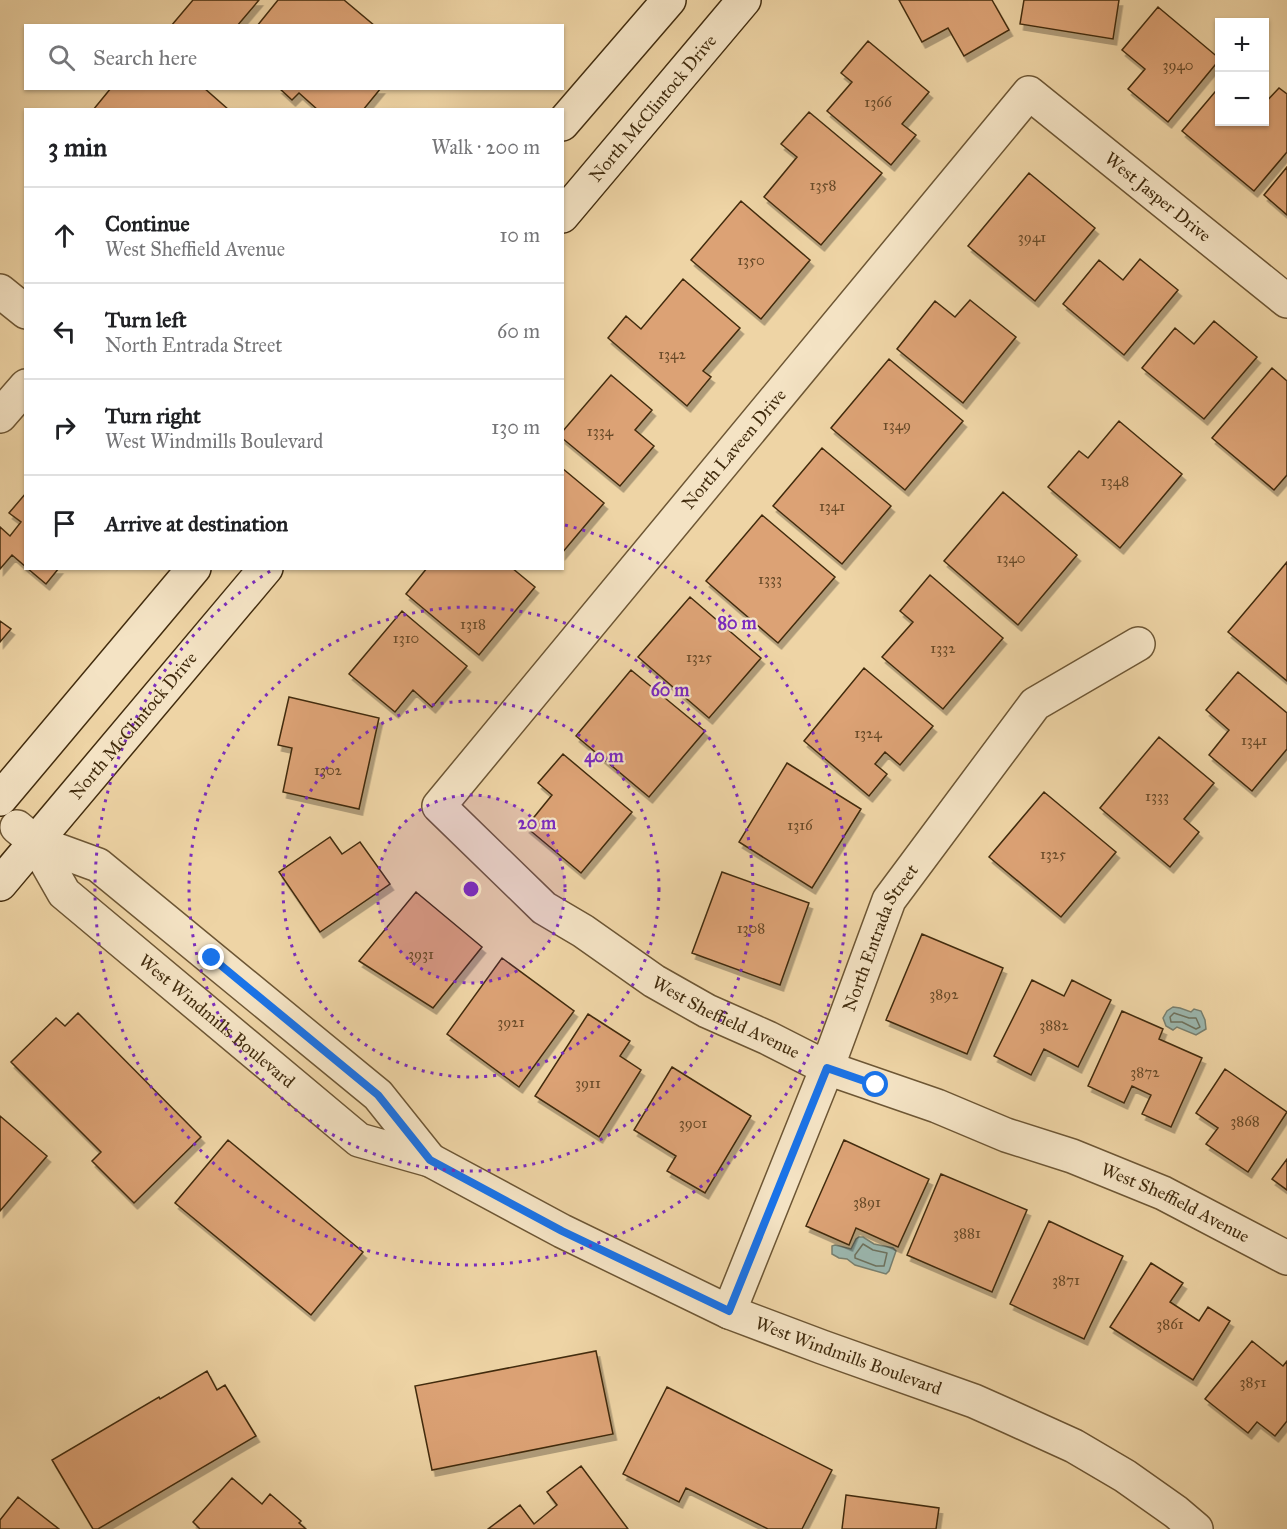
<!DOCTYPE html>
<html lang="en">
<head>
<meta charset="utf-8">
<style>
	:root { --surface:#fff; --page:#f2f2f2; --text:#202124; --muted:#757577; --line:#e0e0e0 }
	body { margin:0; font-family:"IM FELL Great Primer",serif; background:var(--page); color:var(--text) }
	.controls { position:absolute; right:18px; top:18px; display:grid; overflow:hidden; border-radius:0px; box-shadow:0 2px 4px #0004 }
	.controls button { width:54px; height:54px; display:grid; place-items:center; padding:0; border:0; border-bottom:2px solid var(--line); background:var(--surface); color:var(--text); font:30px sans-serif }
	.stop { position:absolute; width:18px; height:18px; margin:-14px; border:4px solid #1a73e8; border-radius:50%; background:#fff }
	.stop.end { background:#1a73e8; border-color:#fff; box-shadow:0 2px 6px #0008 }
	.list { margin:0; padding:0; list-style:none }
	h2 { display:flex; justify-content:space-between; align-items:center; height:78px; margin:0; padding:0 24px; font-size:26px }
	h2 small { font-size:20px; font-weight:400; color:var(--muted) }
	.list li { display:grid; grid-template-columns:39px 1fr auto; gap:18px; align-items:center; box-sizing:border-box; height:96px; padding:0 24px; border-top:2px solid var(--line) }
	.list b { display:block; font-size:22px; white-space:nowrap }
	.list p { margin:0; font-size:20px; white-space:nowrap; color:var(--muted) }
	.list em { font-size:20px; font-style:normal; color:var(--muted) }
	.icon { flex:none; width:33px; height:33px; fill:none; stroke:currentColor; stroke-width:2; stroke-linecap:round; stroke-linejoin:round }
	.map { position:relative; flex:none; width:1287px; height:1529px; overflow:hidden }
	.search { position:absolute; background:var(--surface); box-shadow:0 2px 4px #0004; left:24px; top:24px; width:540px; height:66px; display:flex; align-items:center; gap:15px; box-sizing:border-box; padding:0 21px; border-radius:0px; color:var(--muted); font-size:22px }
	.panel { position:absolute; background:var(--surface); box-shadow:0 2px 4px #0004; left:24px; top:108px; width:540px; height:462px; border-radius:0px }
	.map>svg:first-child { display:block }
	.water { fill:#9bb7af; stroke:#777f6f; stroke-width:1.5 }
	.lines { fill:none; stroke-linecap:round; stroke-linejoin:round }
	.shore { stroke:#6e725e; stroke-width:1.5 }
	.building { fill:#dca274; stroke:#422c0e; stroke-width:1.5; filter:url(#shadow) }
	.minor-casing { stroke:#6d5634; stroke-width:36 }
	.tertiary-casing { stroke:#6d5634; stroke-width:36 }
	.secondary-casing { stroke:#422c0e; stroke-width:36 }
	.minor { stroke:#f4e3c4; stroke-width:33 }
	.tertiary { stroke:#f4e3c4; stroke-width:33 }
	.secondary { stroke:#f4e3c4; stroke-width:33 }
	.route { stroke:#1a73e8; stroke-width:8 }
	.ring { fill:none; stroke:#7b2cbf; stroke-width:3; stroke-dasharray:3 6 }
	.labels { text-anchor:middle; stroke-width:4.5; stroke-linejoin:round; paint-order:stroke }
	.number-label { font-size:15px; fill:#684a28 }
	.street-label { font-size:18px; fill:#422c0e; stroke:#f4e3c4 }
	.centre { fill:#7b2cbf; stroke:#f4e3c4; stroke-width:3 }
	.ring-label { font-size:18px; text-anchor:middle; font-weight:bold; fill:#7b2cbf; stroke:#f4e3c4; stroke-width:4.5; stroke-linejoin:round; paint-order:stroke }
</style>
</head>
<body>
<div class="map">
<svg width="1287" height="1529" viewBox="0 0 1287 1529">
	<defs>
		<filter id="shadow"><feDropShadow dx="3.5" dy="6" stdDeviation="0" flood-color="#0004"/></filter>
	</defs>
	<rect width="100%" height="100%" fill="#eed4a5"/>
	<filter id="stains"><feTurbulence type="fractalNoise" baseFrequency=".00333" numOctaves="4"/><feColorMatrix values="0 0 0 0 .2 0 0 0 0 .09 0 0 0 0 .02 0 0 0 .5 -.17"/></filter>
	<radialGradient id="worn" r=".72"><stop offset=".6" stop-color="#630" stop-opacity="0"/><stop offset="1" stop-color="#630" stop-opacity=".3"/></radialGradient>
	<path class="water" d="M1173 1007 1180 1008 1191 1012 1194 1009 1201 1011 1205 1020 1206 1029 1196 1035 1177 1027 1173 1030 1166 1026 1163 1018 1167 1011Z
		M859 1237H863L874 1244 893 1248 896 1251 889 1271 886 1274 855 1265 847 1259 839 1258 832 1254V1246L835 1245 851 1249 856 1239Z"/>
	<g class="lines">
		<path class="shore" d="M1174 1013 1189 1018H1196L1200 1027 1196 1029 1182 1022H1171L1170 1017Z
			M863 1244 873 1250 887 1253 884 1266H876L855 1258V1255Z"/>
	</g>
	<path class="building" d="M193 0H259L237 26H171Z
		M278 0H344L375 26H257Z
		M899 0H992L1009 30 964 56 948 28 922 42Z
		M1024 0H1119L1113 39 1020 24Z
		M1158 7 1220 59 1168 122 1128 89 1145 69 1122 50Z
		M868 41 929 92 902 124 916 135 891 165 827 111 852 82 841 73Z
		M1220 86V122H1264V104L1279 88 1287 94V152L1254 191 1182 131Z
		M111 88H204L229 110H93Z
		M279 88H381L363 110H318L299 93 292 100Z
		M809 112 882 173 821 245 764 197 797 157 781 144Z
		M1287 167V215L1264 195Z
		M1029 173 1095 228 1035 301 968 246Z
		M741 201 810 260 761 319 691 260Z
		M1140 259 1178 290 1124 355 1063 304 1099 260 1123 280Z
		M683 279 740 328 703 371 711 377 687 406 608 338 626 316 641 329Z
		M970 300 1016 337 963 403 897 349 935 301 955 317Z
		M1214 321 1257 357 1204 419 1142 368 1175 328 1194 344Z
		M889 359 963 421 905 490 831 428Z
		M1272 368 1287 381V475L1274 490 1212 438Z
		M611 375 652 410 635 430 654 446 620 486 562 438V432Z
		M1119 421 1182 474 1120 548 1048 487 1079 451 1088 458Z
		M822 448 891 506 842 564 773 506Z
		M562 468 604 503 562 553Z
		M1003 492 1077 555 1018 625 944 561Z
		M26 493V567L12 555 0 569V527L10 536 21 522 9 513Z
		M762 515 835 577 778 643 706 581Z
		M1287 562V681L1228 632Z
		M27 568H59L46 584Z
		M427 568H512L535 587 479 655 406 594Z
		M930 575 1003 638 943 709 882 657 913 622 900 611Z
		M690 597 761 658 709 718 638 657Z
		M402 611 467 666 432 707 413 690 395 712 349 674Z
		M0 621 11 629 0 642Z
		M864 668 933 726 900 765 885 752 875 764 887 774 869 796 804 741Z
		M631 670 705 731 649 797 576 736Z
		M1238 672 1287 713V749L1252 791 1209 755 1229 730 1206 710Z
		M289 697 379 718 359 809 283 792 292 748 278 745Z
		M1159 737 1214 783 1184 819 1199 832 1170 867 1100 808Z
		M563 754 632 812 581 873 526 827 552 795 538 783Z
		M787 763 861 809 812 888 739 842Z
		M1044 792 1116 852 1061 917 989 857Z
		M330 837 342 854 360 842 390 884 320 932 279 872Z
		M722 872 809 903 780 985 692 953Z
		M416 892 482 947 433 1008 359 961Z
		M922 934 1003 968 967 1054 886 1020Z
		M502 958 574 1011 519 1087 447 1034Z
		M1032 980 1064 996 1072 980 1111 1000 1078 1067 1044 1049 1031 1075 994 1056Z
		M1122 1011 1163 1029 1159 1039 1202 1058 1171 1127 1142 1114 1151 1095 1132 1086 1124 1103 1088 1086Z
		M78 1013 201 1137 134 1203 92 1161 101 1152 11 1062 56 1018 65 1026Z
		M588 1014 630 1041 620 1056 641 1070 599 1137 535 1096Z
		M672 1067 751 1116 705 1193 667 1171 676 1156 634 1130Z
		M1225 1069 1287 1112 1248 1172 1206 1144 1218 1128 1196 1113Z
		M0 1116 47 1156 0 1211Z
		M228 1140 363 1252 311 1315 175 1203Z
		M844 1140 929 1179 898 1247 856 1228 849 1245 806 1226Z
		M1287 1159V1190L1272 1179Z
		M941 1174 1027 1210 992 1292 907 1255Z
		M1049 1221 1123 1256 1084 1339 1010 1304Z
		M1151 1263 1183 1283 1170 1302 1199 1321 1208 1307 1230 1321 1193 1380 1110 1327Z
		M1252 1341 1283 1366 1287 1361V1421L1275 1436 1257 1422 1248 1433 1205 1399Z
		M596 1351 613 1434 432 1470 415 1386Z
		M207 1371 217 1390 225 1385 256 1436 98 1529H93L52 1460 159 1397 160 1399Z
		M667 1387 832 1470 802 1529H768L686 1488 679 1502 623 1474Z
		M581 1466 628 1529H488L520 1505 534 1524 557 1505 547 1492Z
		M232 1478 262 1504 270 1494 301 1521 299 1523 306 1529H200L193 1522Z
		M846 1495 939 1508 936 1529H842Z
		M18 1497 59 1529H0V1520Z"/>
	<g class="lines">
		<defs>
			<g id="minor">
				<path d="M0 291 26 312"/>
				<path id="s1" d="M1287 301 1029 93 439 806 544 908 583 931 654 981 707 1011 768 1038 827 1068 937 1106 1006 1135 1072 1156 1163 1193 1287 1258"/>
				<path d="M0 416 26 386"/>
				<path id="s2" d="M729 1312 827 1068 889 900 1035 704 1138 644"/>
			</g>
			<g id="tertiary">
				<path d="M17 827 35 842 98 865 378 1095 430 1160"/>
				<path id="s3" d="M35 842 64 893 359 1140 430 1160 562 1231 729 1312 822 1347 974 1401 1010 1417 1074 1446 1125 1476 1176 1512 1196 1529"/>
			</g>
			<g id="secondary">
				<path d="M562 124 669 0"/>
				<path id="s4" d="M562 216 744 0"/>
				<path d="M0 799 194 568"/>
				<path id="s5" d="M0 884 266 568"/>
			</g>
		</defs>
		<use href="#minor" class="minor-casing"/>
		<use href="#tertiary" class="tertiary-casing"/>
		<use href="#secondary" class="secondary-casing"/>
		<use href="#minor" class="minor"/>
		<use href="#tertiary" class="tertiary"/>
		<use href="#secondary" class="secondary"/>
	</g>
	<g class="lines">
		<path class="route" d="M212 958 378 1095 430 1160 562 1231 729 1311 827 1068 876 1085"/>
	</g>
	<circle cx="471" cy="889" r="94" fill="#7b2cbf" fill-opacity=".12"/>
	<g class="ring">
		<circle cx="471" cy="889" r="94"/>
		<circle cx="471" cy="889" r="188"/>
		<circle cx="471" cy="889" r="282"/>
		<path d="M565 525A376 376 0 1 1 272 570"/>
	</g>
	<g class="labels">
		<g class="number-label">
			<text x="1178" y="70">3940</text>
			<text x="878" y="107">1366</text>
			<text x="823" y="190">1358</text>
			<text x="1032" y="242">3941</text>
			<text x="751" y="265">1350</text>
			<text x="672" y="359">1342</text>
			<text x="897" y="430">1349</text>
			<text x="600" y="436">1334</text>
			<text x="1115" y="486">1348</text>
			<text x="832" y="511">1341</text>
			<text x="1011" y="563">1340</text>
			<text x="770" y="584">1333</text>
			<text x="473" y="629">1318</text>
			<text x="406" y="643">1310</text>
			<text x="943" y="653">1332</text>
			<text x="699" y="662">1325</text>
			<text x="868" y="738">1324</text>
			<text x="1254" y="745">1341</text>
			<text x="328" y="775">1302</text>
			<text x="1157" y="801">1333</text>
			<text x="800" y="830">1316</text>
			<text x="1053" y="859">1325</text>
			<text x="751" y="933">1308</text>
			<text x="421" y="959">3931</text>
			<text x="944" y="999">3892</text>
			<text x="511" y="1027">3921</text>
			<text x="1054" y="1030">3882</text>
			<text x="1145" y="1077">3872</text>
			<text x="588" y="1088">3911</text>
			<text x="1245" y="1126">3868</text>
			<text x="693" y="1128">3901</text>
			<text x="867" y="1207">3891</text>
			<text x="967" y="1238">3881</text>
			<text x="1066" y="1285">3871</text>
			<text x="1170" y="1329">3861</text>
			<text x="1253" y="1387">3851</text>
		</g>
		<g class="street-label">
			<text dy="6" stroke="none"><textPath href="#s4" startOffset="141">North McClintock Drive</textPath></text>
			<text transform="translate(1158 197) rotate(39)" y="6">West Jasper Drive</text>
			<text transform="translate(734 449) rotate(-50)" y="6">North Laveen Drive</text>
			<text dy="6" stroke="none"><textPath href="#s5" startOffset="207">North McClintock Drive</textPath></text>
			<text dy="6" stroke="none"><textPath href="#s2" startOffset="404">North Entrada Street</textPath></text>
			<text dy="6" stroke="none"><textPath href="#s1" startOffset="1616">West Sheffield Avenue</textPath></text>
			<text dy="6" stroke="none"><textPath href="#s3" startOffset="258">West Windmills Boulevard</textPath></text>
			<text dy="6" stroke="none"><textPath href="#s1" startOffset="2103">West Sheffield Avenue</textPath></text>
			<text dy="6" stroke="none"><textPath href="#s3" startOffset="980">West Windmills Boulevard</textPath></text>
		</g>
	</g>
	<circle cx="471" cy="889" r="9" class="centre"/>
	<g class="ring-label">
		<text x="737" y="629">80 m</text>
		<text x="670" y="696">60 m</text>
		<text x="604" y="762">40 m</text>
		<text x="537" y="829">20 m</text>
	</g>
	<rect width="100%" height="100%" filter="url(#stains)"/>
	<rect width="100%" height="100%" fill="url(#worn)"/>
</svg>
<div class="controls">
<button>+</button>
<button>−</button>
</div>
<div class="stop" style="left:876px;top:1085px"></div>
<div class="stop end" style="left:212px;top:958px"></div>
<div class="search"><svg class="icon" aria-label="search" viewBox="0 0 24 24"><circle cx="10" cy="10" r="6"/><path d="M15 15l6 6"/></svg>Search here</div>
<section class="panel">
<h2>3 min<small>Walk · 200 m</small></h2>
<ul class="list">
<li><svg class="icon" aria-label="ahead" viewBox="0 0 24 24"><path d="M12 20V5M6 11l6-6 6 6"/></svg><div><b>Continue</b><p>West Sheffield Avenue</p></div><em>10 m</em></li>
<li><svg class="icon" aria-label="left" viewBox="0 0 24 24"><path d="M17 20v-9H6M10 6l-5 5 5 5"/></svg><div><b>Turn left</b><p>North Entrada Street</p></div><em>60 m</em></li>
<li><svg class="icon" aria-label="right" viewBox="0 0 24 24"><path d="M7 20v-9h11M14 6l5 5-5 5"/></svg><div><b>Turn right</b><p>West Windmills Boulevard</p></div><em>130 m</em></li>
<li><svg class="icon" aria-label="arrive" viewBox="0 0 24 24"><path d="M6 21V4h12l-3 4 3 4H6"/></svg><div><b>Arrive at destination</b></div></li>
</ul>
</section>
</div>
</body>
</html>
